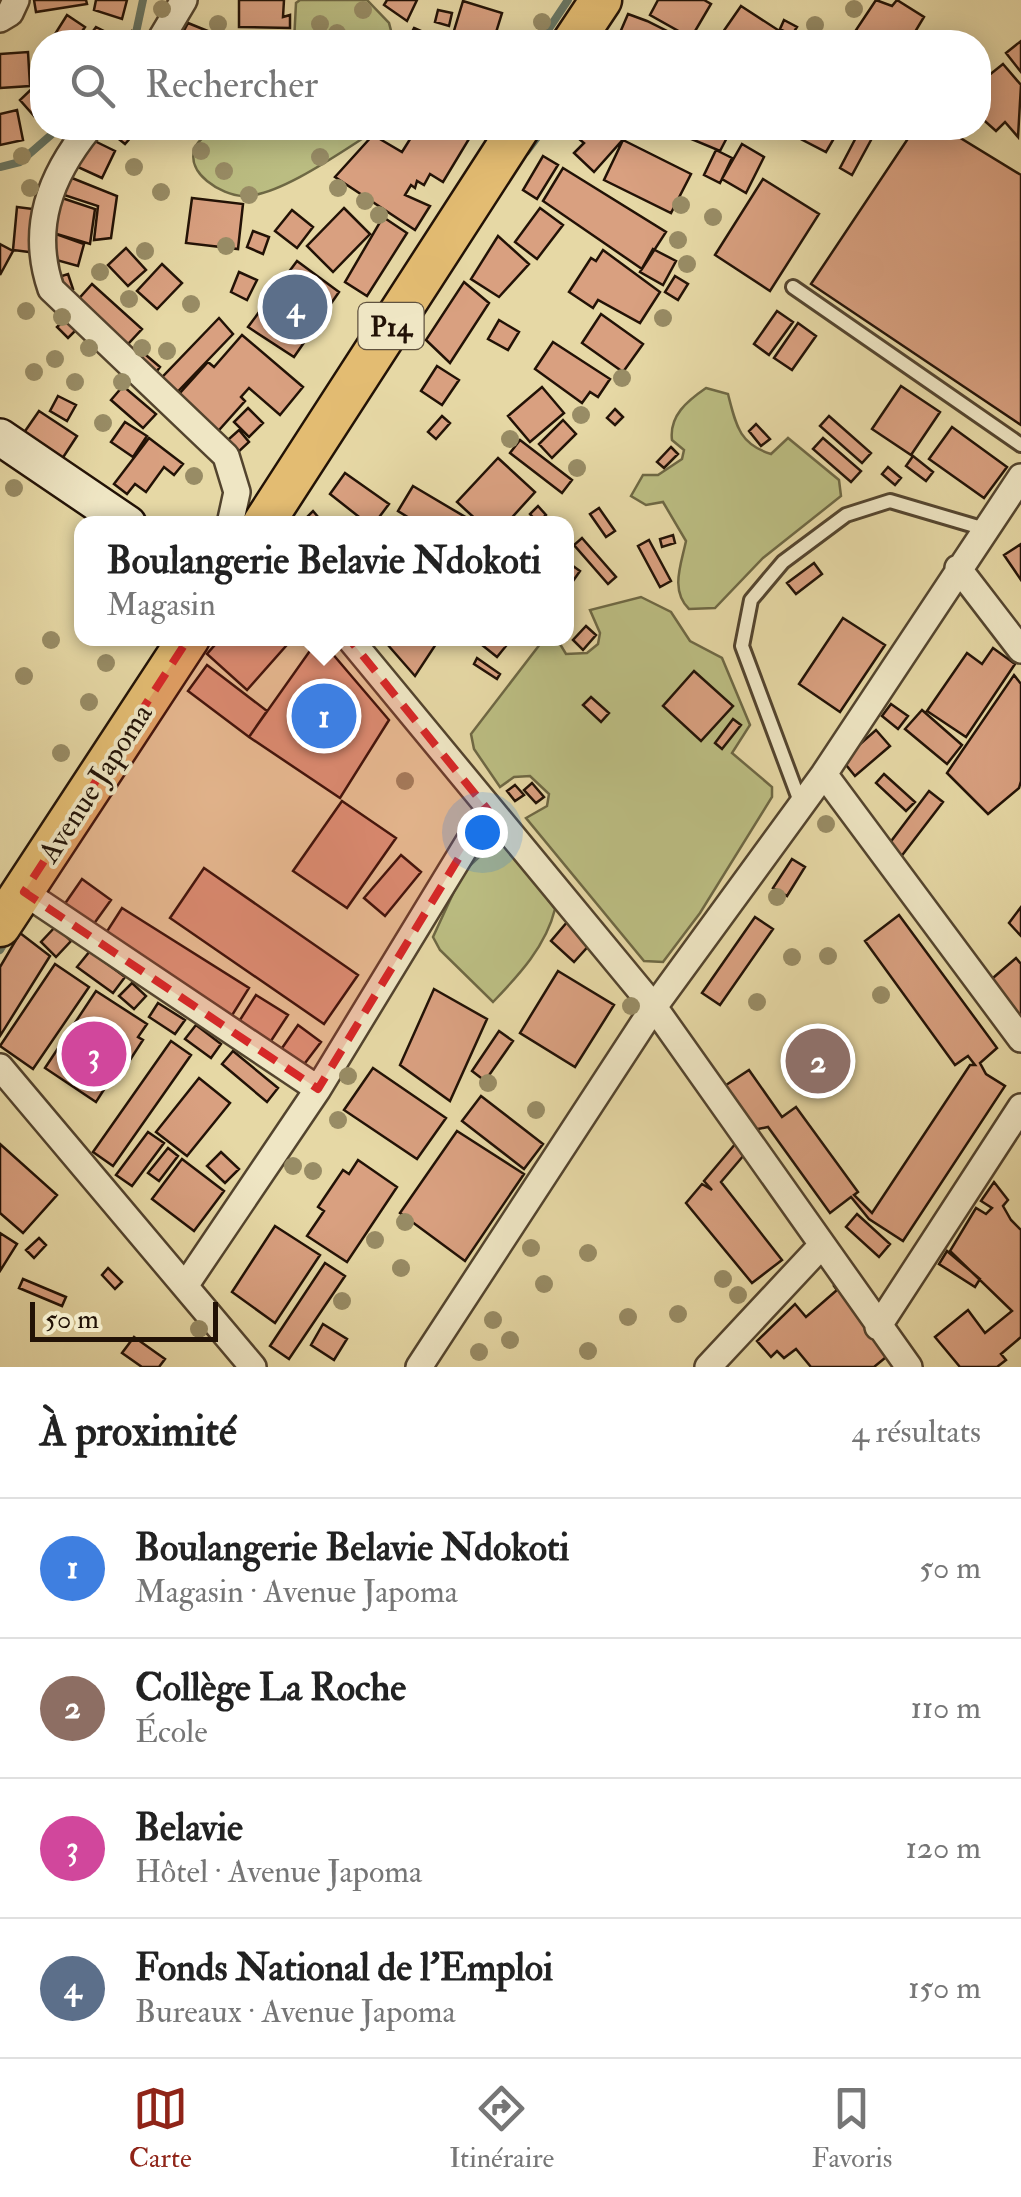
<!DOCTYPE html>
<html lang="fr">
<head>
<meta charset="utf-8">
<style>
	:root { --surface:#fff; --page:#f2f2f2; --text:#222; --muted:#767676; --line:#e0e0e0; --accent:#8f2418 }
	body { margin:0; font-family:"IM FELL Double Pica",serif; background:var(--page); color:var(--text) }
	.scale { position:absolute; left:30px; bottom:25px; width:188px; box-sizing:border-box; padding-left:10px; border:5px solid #221206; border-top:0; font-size:28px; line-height:35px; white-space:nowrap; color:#221206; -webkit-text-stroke:8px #efe6c4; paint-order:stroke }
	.you { position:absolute; left:482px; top:832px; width:35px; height:35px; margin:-25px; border:8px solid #fff; border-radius:50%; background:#1a73e8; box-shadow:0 0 0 15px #1a73e833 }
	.badge { display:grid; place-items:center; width:65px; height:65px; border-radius:50%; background:var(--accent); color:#fff; font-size:32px; font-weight:700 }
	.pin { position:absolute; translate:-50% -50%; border:5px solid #fff; box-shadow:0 2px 10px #0006 }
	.popup { position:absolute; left:74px; top:516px; width:500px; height:130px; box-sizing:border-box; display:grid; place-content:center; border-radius:20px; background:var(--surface); filter:drop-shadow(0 2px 8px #0005); font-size:32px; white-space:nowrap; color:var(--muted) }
	.popup b { font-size:38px; color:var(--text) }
	.popup::after { content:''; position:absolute; left:50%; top:100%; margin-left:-20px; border:20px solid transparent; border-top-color:var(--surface) }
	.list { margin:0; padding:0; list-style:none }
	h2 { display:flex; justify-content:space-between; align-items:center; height:130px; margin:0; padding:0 40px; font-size:42px }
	h2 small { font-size:32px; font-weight:400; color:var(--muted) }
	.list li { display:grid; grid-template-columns:65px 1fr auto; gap:30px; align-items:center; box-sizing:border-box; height:140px; padding:0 40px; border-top:2px solid var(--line) }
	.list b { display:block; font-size:38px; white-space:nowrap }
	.list p { margin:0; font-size:32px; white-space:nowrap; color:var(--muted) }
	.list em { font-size:32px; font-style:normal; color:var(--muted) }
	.icon { flex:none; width:55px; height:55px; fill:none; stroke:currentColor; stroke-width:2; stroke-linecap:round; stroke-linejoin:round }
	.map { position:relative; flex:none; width:1021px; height:1367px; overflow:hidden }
	.search { position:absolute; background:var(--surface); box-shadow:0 5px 25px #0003; left:30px; right:30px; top:30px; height:110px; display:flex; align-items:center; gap:25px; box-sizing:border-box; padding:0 35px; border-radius:40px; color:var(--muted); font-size:38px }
	.sheet { height:690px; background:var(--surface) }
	nav { display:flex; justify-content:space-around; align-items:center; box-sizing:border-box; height:140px; border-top:2px solid var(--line); background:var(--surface); font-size:28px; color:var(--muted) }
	nav a { display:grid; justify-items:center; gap:5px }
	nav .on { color:var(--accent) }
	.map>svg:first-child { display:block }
	.green { fill:#bbbd82; stroke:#6e6844; stroke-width:2.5 }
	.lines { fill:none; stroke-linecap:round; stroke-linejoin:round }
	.stream { stroke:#687765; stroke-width:8 }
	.building { fill:#d9a080; stroke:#221206; stroke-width:2.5 }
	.lane-casing { stroke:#53442e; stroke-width:18 }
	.street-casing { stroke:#53442e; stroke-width:30 }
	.secondary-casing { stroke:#221206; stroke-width:40 }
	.primary-casing { stroke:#221206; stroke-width:45 }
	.lane { stroke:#efe6c4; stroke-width:12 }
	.street { stroke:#efe6c4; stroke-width:25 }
	.secondary { stroke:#efe6c4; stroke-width:35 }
	.primary { stroke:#e3bc72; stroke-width:40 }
	.tree { fill:#988c65 }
	.marked { fill:#d62828; fill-opacity:0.2; stroke:#d62828; stroke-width:8; stroke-dasharray:20 12; stroke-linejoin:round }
	.labels { text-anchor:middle; stroke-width:8; stroke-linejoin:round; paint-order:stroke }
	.shield { fill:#efe6c4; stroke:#60523f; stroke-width:2.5 }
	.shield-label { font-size:28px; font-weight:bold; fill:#221206 }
	.street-label { font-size:30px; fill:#221206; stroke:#efe6c4 }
</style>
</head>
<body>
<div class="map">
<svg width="1021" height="1367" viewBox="0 0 1021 1367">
	<rect width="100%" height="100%" fill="#e6d8a5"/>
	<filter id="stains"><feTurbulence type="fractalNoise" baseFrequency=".002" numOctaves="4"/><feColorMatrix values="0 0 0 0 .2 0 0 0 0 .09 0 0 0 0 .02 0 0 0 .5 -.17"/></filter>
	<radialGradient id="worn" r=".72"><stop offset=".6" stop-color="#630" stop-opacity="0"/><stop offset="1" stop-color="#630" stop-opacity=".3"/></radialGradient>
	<path class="green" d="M300 0H367L389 23 394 42H294L296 3Z
		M218 128H379C347 148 278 198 243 196 221 195 185 173 195 148 199 138 210 133 218 128Z
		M706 388 728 394C736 425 739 444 771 454L788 438 839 480 841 496 763 558 715 608 689 609C670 590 681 565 686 541L663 502 646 505 631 496 643 475H658L682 459 684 450 672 440C669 416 687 401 706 388Z
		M641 597 671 612 690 641 722 658 750 725 732 753 772 787V797L700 913 663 962 644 961 526 818 547 806 549 794 530 776 514 777 500 787 474 749 471 734 544 639H557L566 654 587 653 598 644 600 633 590 610Z
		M496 841 507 845 555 909C546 946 519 975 493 1002L440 950 433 937 463 872Z"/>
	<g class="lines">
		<path class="stream" d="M134 42 143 0
			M540 42 568 0
			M526 152 544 128
			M0 167 20 162 59 128
			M0 950 8 937"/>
	</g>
	<path class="building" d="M34 0H86L87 4 36 12Z
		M96 0H127L122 19 94 10Z
		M239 0H284L283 17 290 15V28L239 27Z
		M387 0H417L407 21 384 5Z
		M658 0H704L711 4 691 38 650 15Z
		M876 0 892 6 897 0 924 17 909 42H859L864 35 856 30Z
		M463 1 502 13 493 42 453 34Z
		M741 6 778 30 769 42H716Z
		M438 10 452 13 449 26 435 22Z
		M628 14 647 21 689 42H625L619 35Z
		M67 15 85 27 75 42H50Z
		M784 20 797 27 792 35 780 29Z
		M188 23 215 34 211 42H178Z
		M96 27 116 37 113 42H85Z
		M414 28 430 35 427 42H407Z
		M132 31 141 36 137 42H125Z
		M1021 41V72L1006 53Z
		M28 52 30 86 0 88V54Z
		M1003 64 1021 85 1018 137 1005 122 996 131 978 115V84Z
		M42 79V108L34 116 20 100Z
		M17 110 23 140 0 145V114Z
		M105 128H139L125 144Z
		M417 128 475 129 443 182 430 174 424 185 417 181 415 188 411 185 405 195 430 206 415 230 335 177 373 135 402 152Z
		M617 128 626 136 594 172 574 153 584 143 567 129Z
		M665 128H732L720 151Z
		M762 128H787L781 138Z
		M797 128H840L826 152 793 135Z
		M861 128 877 129 852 175 840 168Z
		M915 128H944L1021 175V425L811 284Z
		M72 130 115 151 102 178 58 158Z
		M623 140 691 174 671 213 604 180Z
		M742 144 764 157 746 193 722 179Z
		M716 150 732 158 720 183 704 175Z
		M543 156 558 165 537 199 523 190Z
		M563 168 666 232 642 269 543 201Z
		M62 174 117 196 111 238 94 240 98 206 58 193Z
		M763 179 819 214 770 291 715 255Z
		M56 196 95 209 90 244 50 232Z
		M192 198 243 204 238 249 186 243Z
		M17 207 41 210 37 253 13 250Z
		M344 208 370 234 333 272 307 246Z
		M540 208 563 225 537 259 515 242Z
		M292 210 313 227 297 248 275 231Z
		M383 217 407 233 367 296 345 282Z
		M253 231 269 237 263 254 247 247Z
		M56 234 84 244 78 266 49 258Z
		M498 236 529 264 499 297 471 279Z
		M0 244 13 251 0 275Z
		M126 248 146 270 128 286 108 265Z
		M653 249 676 261 663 285 640 272Z
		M603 250 660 292 640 323 598 300 593 308 569 292 591 258 596 261Z
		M297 261 339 292 294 357 248 327Z
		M162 264 182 283 157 309 137 291Z
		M239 272 257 280 247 300 231 292Z
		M68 274 73 289 49 297 43 282Z
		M675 276 688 284 678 300 665 292Z
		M464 282 489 303 450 363 426 340Z
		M92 284 142 329 115 358 66 313Z
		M777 311 793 322 769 355 754 344Z
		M601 314 643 344 623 372 582 343Z
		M67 317 78 328 68 338 57 327Z
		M219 318 233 334 161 409 145 395Z
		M499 320 519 332 508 350 488 339Z
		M798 323 816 336 792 370 774 358Z
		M242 335 303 387 280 415 249 388 241 397 245 401 203 448 171 403 208 362 214 367Z
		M553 342 610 379 598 397 590 392 582 403 535 369Z
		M140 350 160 367 145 387 124 370Z
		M437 366 459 380 442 405 421 391Z
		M123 386 156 414 143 428 111 400Z
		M901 386 940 412 911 455 872 429Z
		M542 387 564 413 530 442 508 416Z
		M58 396 76 405 67 421 50 411Z
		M248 408 263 423 249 437 234 422Z
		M615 409 623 417 615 425 607 418Z
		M39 411 77 436 60 462 21 437Z
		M442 416 450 423 436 439 428 432Z
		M829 416 871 453 862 463 820 426Z
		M563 420 576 434 552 458 539 444Z
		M125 422 147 436 133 457 111 442Z
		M756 424 770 439 761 446 749 431Z
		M952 427 1007 467 984 498 929 459Z
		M239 430 249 442 222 467 211 455Z
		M149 438 183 464 174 475 164 467 146 492 135 484 127 494 114 484Z
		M823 438 861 471 851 482 813 449Z
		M520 440 572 480 562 493 510 453Z
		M671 447 678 454 664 468 657 462Z
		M913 456 933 472 926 481 906 466Z
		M498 458 535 492 506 524H481L457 502Z
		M888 467 901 478 895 485 882 474Z
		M345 473 389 504 374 524H368L330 494Z
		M413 486 467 518 463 524H419L398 511Z
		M538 506 546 515 538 523 530 514Z
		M599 508 615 531 606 537 590 514Z
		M313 511 324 524H300Z
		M673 535 675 543 662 547 660 539Z
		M582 538 616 577 608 584 574 545Z
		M649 540 671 581 660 587 638 546Z
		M1021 544V580L1004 555Z
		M566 561 580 571 573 581 566 576Z
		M814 563 822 574 796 594 787 583Z
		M843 618 885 645 840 712 799 684Z
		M586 626 596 635 583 650 573 640Z
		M221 638H293L247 690 207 654Z
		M319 638 389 720 340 798 249 737Z
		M391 638H440L415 676 387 644Z
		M479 638H497L506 646 497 657 477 641Z
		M993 648 1015 664 966 737 927 711 967 653 982 664Z
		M477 658 500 674 497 679 474 664Z
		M207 665 267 711 249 737 188 691Z
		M694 671 733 706 701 741 663 706Z
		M1014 675 1021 684V781L1019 788 988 814 947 773Z
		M591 697 609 713 601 722 583 705Z
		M891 704 908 716 898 729 882 716Z
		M922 710 962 745 947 764 905 729Z
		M733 719 741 725 722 749 715 743Z
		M876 730 890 746 855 776 842 760Z
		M884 774 915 802 906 811 876 783Z
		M532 783 544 797 536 803 524 790Z
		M515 785 524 795 515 801 507 791Z
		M929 791 943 802 900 858 886 848Z
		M342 801 396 838 347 908 293 871Z
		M401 855 421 872 385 916 364 898Z
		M792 859 805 867 787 896 773 888Z
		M204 868 358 975 324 1024 170 918Z
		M82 879 111 900 93 925 64 905Z
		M1021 907V936L1009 923Z
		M122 908 249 988 231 1017 104 936Z
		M899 915 997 1048 980 1063 986 1074 1005 1086 903 1241 869 1219 851 1197 830 1213 768 1127 753 1130 723 1087 749 1070 782 1117 796 1107 858 1192 854 1195 872 1213 970 1065H975L968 1056 955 1065 865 941Z
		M755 917 773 929 720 1005 702 993Z
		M568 921 592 942 574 962 551 941Z
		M56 926 71 941 56 957 41 942Z
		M20 933 50 956 0 1036V967Z
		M90 951 125 977 113 993 77 967Z
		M1016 958 1021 964V1025L986 984Z
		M55 964 89 987 33 1069 0 1046Z
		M558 971 614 1005 575 1067 520 1033Z
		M132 983 146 996 134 1009 119 996Z
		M434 989 487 1019 450 1101 400 1065Z
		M96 991 147 1024 138 1037 143 1040 115 1083 110 1080 96 1102 45 1068Z
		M256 995 288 1015 269 1044 238 1023Z
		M158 1003 185 1020 175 1034 149 1017Z
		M196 1025 221 1044 211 1058 185 1039Z
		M298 1025 321 1042 302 1067 280 1051Z
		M499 1031 513 1041 485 1081 472 1071Z
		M171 1041 191 1055 113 1166 93 1152Z
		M233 1051 278 1088 267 1102 222 1064Z
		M373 1068 446 1118 417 1159 344 1110Z
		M199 1078 230 1103 187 1156 156 1132Z
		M481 1096 543 1144 524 1169 462 1121Z
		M457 1131 524 1174 465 1261 400 1213Z
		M148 1132 164 1143 132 1186 116 1175Z
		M736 1143 744 1155 721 1182 782 1260 752 1283 686 1203 702 1184 712 1190 704 1181Z
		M0 1144 57 1195 23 1233 0 1213Z
		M168 1148 178 1156 159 1181 148 1173Z
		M221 1152 239 1169 225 1183 207 1166Z
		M182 1159 224 1191 194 1231 152 1199Z
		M358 1160 397 1187 347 1262 307 1236 324 1211 318 1207 343 1170 349 1174Z
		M994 1182 1008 1200 1003 1206 1011 1220 1021 1230V1337L1001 1354 1006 1360 997 1367H960L935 1337 968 1310 985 1333 1012 1311 950 1251 976 1208 986 1214 992 1208 981 1201Z
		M857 1214 890 1244 879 1257 846 1227Z
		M275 1226 320 1255 275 1323 232 1292Z
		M0 1233 17 1244 0 1271Z
		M39 1238 46 1245 34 1258 26 1250Z
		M947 1251 980 1279 975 1287 939 1264Z
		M325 1263 345 1276 289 1359 270 1346Z
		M108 1268 122 1282 115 1289 102 1275Z
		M23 1279 66 1297 62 1306 19 1288Z
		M839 1282 891 1353 874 1367H811L796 1349 784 1358 777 1351 771 1357 757 1341 795 1304 806 1317 837 1290 834 1286Z
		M323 1324 347 1339 334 1360 311 1345Z
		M134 1337 165 1359 159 1367H142L122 1353Z"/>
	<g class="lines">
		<defs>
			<path id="lane" d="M793 287 1021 445
				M802 807 742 646 751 600 783 562 846 515 890 501 985 529"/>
			<path id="street" d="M0 19 10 13 16 0
				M159 42 184 0
				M89 128C50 176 30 228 51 289L226 456 237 492 230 524
				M958 568 1021 650
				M349 638 654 1007 909 1367
				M824 774 1021 1039
				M24 892 318 1089
				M0 1067 253 1367
				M187 1283 318 1089 488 810
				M878 1327 1021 1107
				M419 1367 654 1007 824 774 1021 477
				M708 1367 822 1245"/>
			<path id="secondary" d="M0 437 128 524"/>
			<path id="primary" d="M573 42 601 0
				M263 524 519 128
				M0 926 189 638"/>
		</defs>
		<use href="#lane" class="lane-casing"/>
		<use href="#street" class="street-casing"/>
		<use href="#secondary" class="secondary-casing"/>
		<use href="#primary" class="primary-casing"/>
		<use href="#lane" class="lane"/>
		<use href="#street" class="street"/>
		<use href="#secondary" class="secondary"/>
		<use href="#primary" class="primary"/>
	</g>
	<g class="tree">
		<circle cx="162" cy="9" r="9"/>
		<circle cx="854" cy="9" r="9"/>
		<circle cx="363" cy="10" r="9"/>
		<circle cx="542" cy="22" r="9"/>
		<circle cx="218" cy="24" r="9"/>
		<circle cx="320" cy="24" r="9"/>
		<circle cx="815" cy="25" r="9"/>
		<circle cx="337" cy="33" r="9"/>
		<circle cx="201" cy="151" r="9"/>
		<circle cx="22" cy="156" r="9"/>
		<circle cx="320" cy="157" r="9"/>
		<circle cx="134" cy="167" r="9"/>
		<circle cx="224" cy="171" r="9"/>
		<circle cx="30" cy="188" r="9"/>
		<circle cx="338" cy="188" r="9"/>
		<circle cx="161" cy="192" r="9"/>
		<circle cx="249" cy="195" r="9"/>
		<circle cx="365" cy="201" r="9"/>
		<circle cx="681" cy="205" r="9"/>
		<circle cx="379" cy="215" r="9"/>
		<circle cx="713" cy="217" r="9"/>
		<circle cx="678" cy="240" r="9"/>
		<circle cx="226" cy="246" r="9"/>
		<circle cx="145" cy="251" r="9"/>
		<circle cx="687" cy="264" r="9"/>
		<circle cx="100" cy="272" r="9"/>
		<circle cx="129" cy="299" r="9"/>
		<circle cx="191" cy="304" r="9"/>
		<circle cx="26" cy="311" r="9"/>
		<circle cx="62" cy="317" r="9"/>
		<circle cx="663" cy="318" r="9"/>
		<circle cx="89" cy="348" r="9"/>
		<circle cx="142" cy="348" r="9"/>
		<circle cx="167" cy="351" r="9"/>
		<circle cx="55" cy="359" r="9"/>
		<circle cx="34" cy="372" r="9"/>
		<circle cx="622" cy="378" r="9"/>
		<circle cx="75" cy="382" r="9"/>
		<circle cx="122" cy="382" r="9"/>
		<circle cx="581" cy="415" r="9"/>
		<circle cx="103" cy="423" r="9"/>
		<circle cx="510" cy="439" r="9"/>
		<circle cx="577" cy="468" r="9"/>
		<circle cx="194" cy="476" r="9"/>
		<circle cx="14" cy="488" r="9"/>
		<circle cx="51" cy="640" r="9"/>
		<circle cx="106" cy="663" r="9"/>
		<circle cx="24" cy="676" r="9"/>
		<circle cx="89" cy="702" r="9"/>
		<circle cx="61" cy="753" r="9"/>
		<circle cx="405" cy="781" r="9"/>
		<circle cx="826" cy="824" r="9"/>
		<circle cx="777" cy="897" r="9"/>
		<circle cx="828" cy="956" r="9"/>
		<circle cx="792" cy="957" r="9"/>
		<circle cx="881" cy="995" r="9"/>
		<circle cx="757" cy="1002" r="9"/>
		<circle cx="631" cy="1006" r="9"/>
		<circle cx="348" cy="1076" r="9"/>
		<circle cx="488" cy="1083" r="9"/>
		<circle cx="536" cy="1110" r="9"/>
		<circle cx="338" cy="1120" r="9"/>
		<circle cx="293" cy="1166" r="9"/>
		<circle cx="313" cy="1171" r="9"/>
		<circle cx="405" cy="1222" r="9"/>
		<circle cx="375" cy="1240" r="9"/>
		<circle cx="531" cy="1248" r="9"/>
		<circle cx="588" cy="1253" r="9"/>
		<circle cx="401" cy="1268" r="9"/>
		<circle cx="723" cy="1279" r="9"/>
		<circle cx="544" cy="1284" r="9"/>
		<circle cx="738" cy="1295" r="9"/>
		<circle cx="342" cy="1301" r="9"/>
		<circle cx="678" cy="1314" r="9"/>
		<circle cx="628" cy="1317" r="9"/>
		<circle cx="493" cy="1320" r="9"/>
		<circle cx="199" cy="1329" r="9"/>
		<circle cx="510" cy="1340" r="9"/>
		<circle cx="588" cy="1351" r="9"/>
		<circle cx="479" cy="1352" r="9"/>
	</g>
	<path class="marked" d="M238 562 316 598 488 810 318 1089 24 892Z"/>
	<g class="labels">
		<rect class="shield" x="358.5" y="303" width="65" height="46" rx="8"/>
		<g class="shield-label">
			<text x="391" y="336">P14</text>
		</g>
		<g class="street-label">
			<text transform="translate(95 783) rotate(-57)" y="10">Avenue Japoma</text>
		</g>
	</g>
	<rect width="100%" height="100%" filter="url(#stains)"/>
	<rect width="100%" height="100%" fill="url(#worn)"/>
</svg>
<div class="scale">50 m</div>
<div class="you"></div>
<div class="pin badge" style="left:324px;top:716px;background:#3f7fe0">1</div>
<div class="popup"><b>Boulangerie Belavie Ndokoti</b>Magasin</div>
<div class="pin badge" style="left:818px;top:1061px;background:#8d6e63">2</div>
<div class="pin badge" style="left:94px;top:1054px;background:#d1479c">3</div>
<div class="pin badge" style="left:295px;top:307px;background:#5c6f8a">4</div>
<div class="search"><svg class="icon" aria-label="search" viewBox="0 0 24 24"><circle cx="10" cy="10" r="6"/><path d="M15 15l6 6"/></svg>Rechercher</div>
</div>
<section class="sheet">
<h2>À proximité<small>4 résultats</small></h2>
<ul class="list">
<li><span class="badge" style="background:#3f7fe0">1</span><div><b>Boulangerie Belavie Ndokoti</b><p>Magasin · Avenue Japoma</p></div><em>50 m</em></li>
<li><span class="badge" style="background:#8d6e63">2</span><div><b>Collège La Roche</b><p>École</p></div><em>110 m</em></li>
<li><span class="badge" style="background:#d1479c">3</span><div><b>Belavie</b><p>Hôtel · Avenue Japoma</p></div><em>120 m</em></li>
<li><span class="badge" style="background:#5c6f8a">4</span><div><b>Fonds National de l'Emploi</b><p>Bureaux · Avenue Japoma</p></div><em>150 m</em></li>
</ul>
</section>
<nav>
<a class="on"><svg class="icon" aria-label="map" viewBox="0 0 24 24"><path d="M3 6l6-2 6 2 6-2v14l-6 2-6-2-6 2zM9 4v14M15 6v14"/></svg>Carte</a>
<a><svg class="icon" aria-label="directions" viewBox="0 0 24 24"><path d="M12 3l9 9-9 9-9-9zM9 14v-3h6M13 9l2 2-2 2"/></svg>Itinéraire</a>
<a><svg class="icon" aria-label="saved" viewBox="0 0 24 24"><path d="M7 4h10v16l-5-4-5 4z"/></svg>Favoris</a>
</nav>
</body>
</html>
